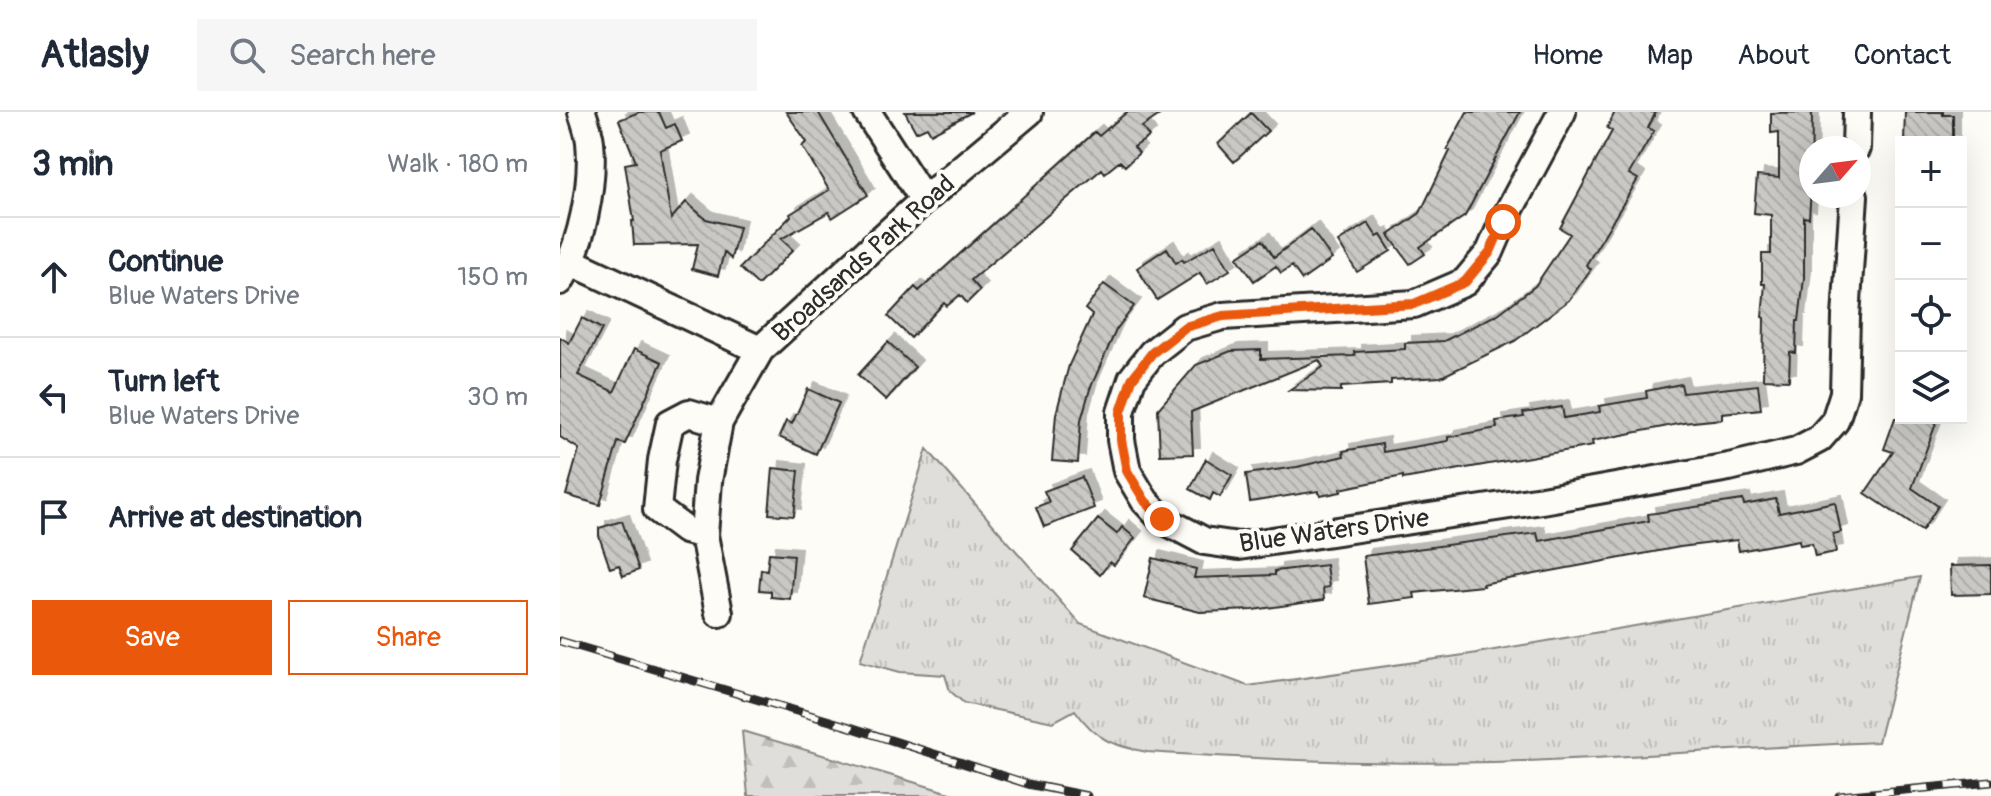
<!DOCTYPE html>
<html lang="en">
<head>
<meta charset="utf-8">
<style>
	:root { --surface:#fff; --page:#f6f6f7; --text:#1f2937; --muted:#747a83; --line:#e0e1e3; --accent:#ea580c }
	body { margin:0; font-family:Pangolin,sans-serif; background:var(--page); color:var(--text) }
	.controls { position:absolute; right:24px; top:24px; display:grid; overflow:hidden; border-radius:0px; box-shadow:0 8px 32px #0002 }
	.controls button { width:72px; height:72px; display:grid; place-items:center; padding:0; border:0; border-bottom:2px solid var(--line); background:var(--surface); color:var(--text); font:40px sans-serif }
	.compass { position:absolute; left:1239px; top:24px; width:72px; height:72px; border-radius:50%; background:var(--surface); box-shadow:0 8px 32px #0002; rotate:62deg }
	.stop { position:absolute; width:24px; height:24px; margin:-18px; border:6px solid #ea580c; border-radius:50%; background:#fff }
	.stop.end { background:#ea580c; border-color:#fff; box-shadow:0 2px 8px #0008 }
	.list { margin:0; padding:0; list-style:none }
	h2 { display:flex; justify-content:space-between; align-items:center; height:104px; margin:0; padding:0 32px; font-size:34px }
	h2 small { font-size:26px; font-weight:400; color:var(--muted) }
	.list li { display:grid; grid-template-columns:52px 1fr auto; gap:24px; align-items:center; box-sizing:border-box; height:120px; padding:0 32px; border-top:2px solid var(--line) }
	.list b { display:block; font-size:30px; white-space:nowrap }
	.list p { margin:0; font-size:26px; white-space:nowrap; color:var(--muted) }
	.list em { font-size:26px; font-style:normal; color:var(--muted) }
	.actions { display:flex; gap:16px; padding:24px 32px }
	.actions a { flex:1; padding:18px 0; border:2px solid var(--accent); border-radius:0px; text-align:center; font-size:28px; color:var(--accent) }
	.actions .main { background:var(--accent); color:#fff }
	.icon { flex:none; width:44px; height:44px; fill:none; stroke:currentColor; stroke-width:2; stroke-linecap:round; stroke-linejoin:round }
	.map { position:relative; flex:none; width:1431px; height:684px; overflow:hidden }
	header { display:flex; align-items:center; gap:48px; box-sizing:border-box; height:112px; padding:0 40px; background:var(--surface); border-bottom:2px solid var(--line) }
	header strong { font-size:38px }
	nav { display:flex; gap:44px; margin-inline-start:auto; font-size:28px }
	.search { width:560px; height:72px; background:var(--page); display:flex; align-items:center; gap:20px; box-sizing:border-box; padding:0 28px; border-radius:0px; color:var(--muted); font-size:30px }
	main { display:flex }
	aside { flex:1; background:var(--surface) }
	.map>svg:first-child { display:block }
	.grass { fill:url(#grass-tufts); stroke:#858482; stroke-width:2 }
	.forest { fill:url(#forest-firs); stroke:#858482; stroke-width:2 }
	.building { fill:url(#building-back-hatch); stroke:#2b2b2b; stroke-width:2; filter:url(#shadow) }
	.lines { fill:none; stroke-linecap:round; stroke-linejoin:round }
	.minor-casing { stroke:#2b2b2b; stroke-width:32 }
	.minor { stroke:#fdfcf7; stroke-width:26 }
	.rail-casing { stroke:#2b2b2b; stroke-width:9 }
	.rail { stroke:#fdfcf7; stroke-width:6; stroke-dasharray:18; stroke-linecap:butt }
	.route { stroke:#ea580c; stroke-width:10 }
	.labels { text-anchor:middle; stroke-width:8; stroke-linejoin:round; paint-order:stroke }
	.street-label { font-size:26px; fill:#2b2b2b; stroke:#fdfcf7 }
</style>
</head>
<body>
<header>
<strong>Atlasly</strong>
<div class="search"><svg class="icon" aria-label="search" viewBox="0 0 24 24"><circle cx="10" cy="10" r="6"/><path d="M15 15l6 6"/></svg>Search here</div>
<nav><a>Home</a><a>Map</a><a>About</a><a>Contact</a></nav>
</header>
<main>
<aside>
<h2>3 min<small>Walk · 180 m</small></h2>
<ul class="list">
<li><svg class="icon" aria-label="ahead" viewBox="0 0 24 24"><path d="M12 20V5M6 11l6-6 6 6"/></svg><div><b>Continue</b><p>Blue Waters Drive</p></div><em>150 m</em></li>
<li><svg class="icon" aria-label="left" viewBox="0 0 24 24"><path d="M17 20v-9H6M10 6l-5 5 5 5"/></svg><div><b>Turn left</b><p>Blue Waters Drive</p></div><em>30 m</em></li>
<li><svg class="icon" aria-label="arrive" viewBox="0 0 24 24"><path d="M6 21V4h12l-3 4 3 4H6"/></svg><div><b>Arrive at destination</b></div></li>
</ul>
<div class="actions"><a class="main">Save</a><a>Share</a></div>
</aside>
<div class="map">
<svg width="1431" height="684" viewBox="0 0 1431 684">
	<defs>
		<pattern id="grass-tufts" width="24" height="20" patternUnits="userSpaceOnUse" patternTransform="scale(2)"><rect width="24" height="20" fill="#dfdeda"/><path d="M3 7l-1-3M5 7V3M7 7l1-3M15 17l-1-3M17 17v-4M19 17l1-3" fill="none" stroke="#c0bfbb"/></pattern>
		<pattern id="forest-firs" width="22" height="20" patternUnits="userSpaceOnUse" patternTransform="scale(2)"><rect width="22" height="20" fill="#dfdeda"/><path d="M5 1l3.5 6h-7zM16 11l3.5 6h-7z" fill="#c0bfbb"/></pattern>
		<pattern id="building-back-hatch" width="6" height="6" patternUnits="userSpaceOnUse" patternTransform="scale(2)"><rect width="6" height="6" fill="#c9c8c4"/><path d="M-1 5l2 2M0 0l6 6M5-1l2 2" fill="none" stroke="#adaca9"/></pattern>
		<filter id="shadow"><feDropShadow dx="7" dy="-7" stdDeviation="0" flood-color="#0004"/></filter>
	</defs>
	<rect width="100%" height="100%" fill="#fdfcf7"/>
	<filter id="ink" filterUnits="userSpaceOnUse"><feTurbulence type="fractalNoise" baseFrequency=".0125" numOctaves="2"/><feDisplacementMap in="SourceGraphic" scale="16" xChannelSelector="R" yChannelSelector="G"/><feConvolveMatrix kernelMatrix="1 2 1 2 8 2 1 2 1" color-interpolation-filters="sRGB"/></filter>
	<g filter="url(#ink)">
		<path class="grass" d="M367 337 520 512 688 574 911 542 1360 465 1318 630C1189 635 1061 647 932 650 817 653 702 647 587 640 552 633 537 629 515 598L493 610 404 591 390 579 385 563 340 560 300 549Z"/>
		<path class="forest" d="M182 619 400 684H188Z"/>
		<path class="building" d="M79 0H99L106 16 115 12 122 29 100 38 111 107 126 90 146 107 179 115 171 147 164 140 158 164 132 157 138 132 74 133 72 109H74L65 52 76 50 59 8Z
			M226 0H258L308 83 272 106 269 100 221 127 233 138 198 173 180 156 231 104 230 102 269 78 242 34 247 30Z
			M345 0H412L371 22 367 15 356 20Z
			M567 0H604L582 15 589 25 574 35 579 41 565 54 560 49 545 61 542 57 411 168 420 178 407 191 400 183 387 194 384 191 351 226 328 204 355 175 359 179 535 20 539 24Z
			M907 0H960L905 104 860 135 865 142 850 152 829 123 860 101 890 39 887 37Z
			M1055 0H1096L1088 16 1094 19 1069 62 1078 67 1026 153 1031 157 1009 188 955 229 881 265 831 268V272L781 275V279L729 278 763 255 759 248 631 300 633 342 600 343 598 297 636 253 671 239 701 238V247L795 244 794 240 845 237V231L884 229 938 202 975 174 1010 122 1000 116 1052 19 1047 16Z
			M1252 0 1251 77 1249 106 1244 105V166L1239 209H1237L1236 241 1230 240 1229 268 1203 267 1204 206 1202 205 1205 172H1202V142H1211V103L1194 101 1197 64 1219 66V20L1211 21V1Z
			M1345 0H1383V3H1393V30L1344 29Z
			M691 1 708 19 674 50 658 32Z
			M808 111 817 125 821 123 831 139 797 160 778 130Z
			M751 117 772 147 742 168 732 154 721 161 716 154 694 169 677 145 703 128 714 145Z
			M655 132 670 158 647 172 640 161 597 188 577 156 607 136 616 151 622 147 624 150Z
			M544 172 574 194 556 218 530 277 521 308 518 351 492 349 496 302 509 253 532 203 525 197Z
			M22 206 42 217 18 263 54 280 74 237 102 250 65 332 58 330 40 393 6 383 19 337 0 325V225L9 231Z
			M328 230 355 255 326 288 298 263Z
			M1121 272 1123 281 1198 273 1201 297 1162 301V307L1123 311 1032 329 1033 334 843 367V364L780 377 781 380 760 384 758 379 690 390 686 362 737 355 784 344 783 339 822 332 823 340 888 329V325L937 316 936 309 964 305 963 301 1002 295 1004 306 1040 300 1039 294 1087 286 1086 279Z
			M248 277 279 291 256 342 219 325 226 309 232 312Z
			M1335 306H1378L1352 376 1378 394 1362 419 1305 381 1333 340 1324 337Z
			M646 347 672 363 660 385 653 381 650 388 630 377Z
			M213 356 239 359 234 404 209 402Z
			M522 365 534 396 484 415 476 395 489 390 484 379Z
			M1216 387 1219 401 1275 390 1281 420 1273 422 1276 440 1255 444 1252 431 1240 433 1239 428 1179 439 1177 428 1120 435 922 472 923 474 854 481 855 486 809 492 803 444 977 421 979 429 1089 409 1088 402 1183 388 1184 393Z
			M538 407 557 422 562 415 575 426 554 453 550 450 540 463 512 439Z
			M62 409 79 458 63 464 59 453 50 456 39 424V416Z
			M209 441 234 443 230 487 211 485V479L199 478 201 457 207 458Z
			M593 446 636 457 634 466 715 463V459L766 453 769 475 763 476 764 488 693 498 640 500 584 486Z
			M1431 453V482L1391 483 1390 454Z"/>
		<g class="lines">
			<defs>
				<path id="minor" d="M307 0 364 88
					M1002 0 943 110 930 140 905 170 854 192 663 204 625 215 592 241 572 267 561 300V328L567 359 585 389 602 407 644 429 679 434 982 388 1169 355 1236 339 1259 327 1275 309 1284 281 1286 205 1294 84
					M1296 36 1297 0
					M12 150 200 238
					M0 169C22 134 34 71 30 30 29 20 25 10 22 0
					M144 423 125 418 97 397 102 348 110 311 129 301 159 310
					M159 501 144 423 148 369 159 310 200 238 364 88 469 0"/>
			</defs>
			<use href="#minor" class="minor-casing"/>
			<use href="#minor" class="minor"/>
			<defs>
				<path id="rail" d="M0 529 287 614 468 672 527 684
					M1279 684 1431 670"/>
			</defs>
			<use href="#rail" class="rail-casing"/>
			<use href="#rail" class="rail"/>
		</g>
	</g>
	<g class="lines" filter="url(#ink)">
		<path class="route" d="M602 407 585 389 567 359 561 328V300L572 267 592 241 625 215 663 204 854 192 905 170 930 140 943 110"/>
	</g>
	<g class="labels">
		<g class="street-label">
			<text transform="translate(303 146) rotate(-42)" y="9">Broadsands Park Road</text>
			<text transform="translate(774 418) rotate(-8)" y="9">Blue Waters Drive</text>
		</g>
	</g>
</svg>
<div class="controls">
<button>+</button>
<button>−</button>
<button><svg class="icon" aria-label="locate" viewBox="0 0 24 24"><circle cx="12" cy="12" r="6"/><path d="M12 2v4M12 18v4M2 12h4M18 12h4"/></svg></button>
<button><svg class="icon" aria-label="layers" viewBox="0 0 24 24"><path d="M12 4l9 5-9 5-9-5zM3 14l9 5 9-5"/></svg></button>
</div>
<svg class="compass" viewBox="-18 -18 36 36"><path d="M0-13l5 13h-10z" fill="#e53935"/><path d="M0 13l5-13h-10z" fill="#747a83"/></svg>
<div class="stop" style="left:943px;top:110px"></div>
<div class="stop end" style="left:602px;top:407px"></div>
</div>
</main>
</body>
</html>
